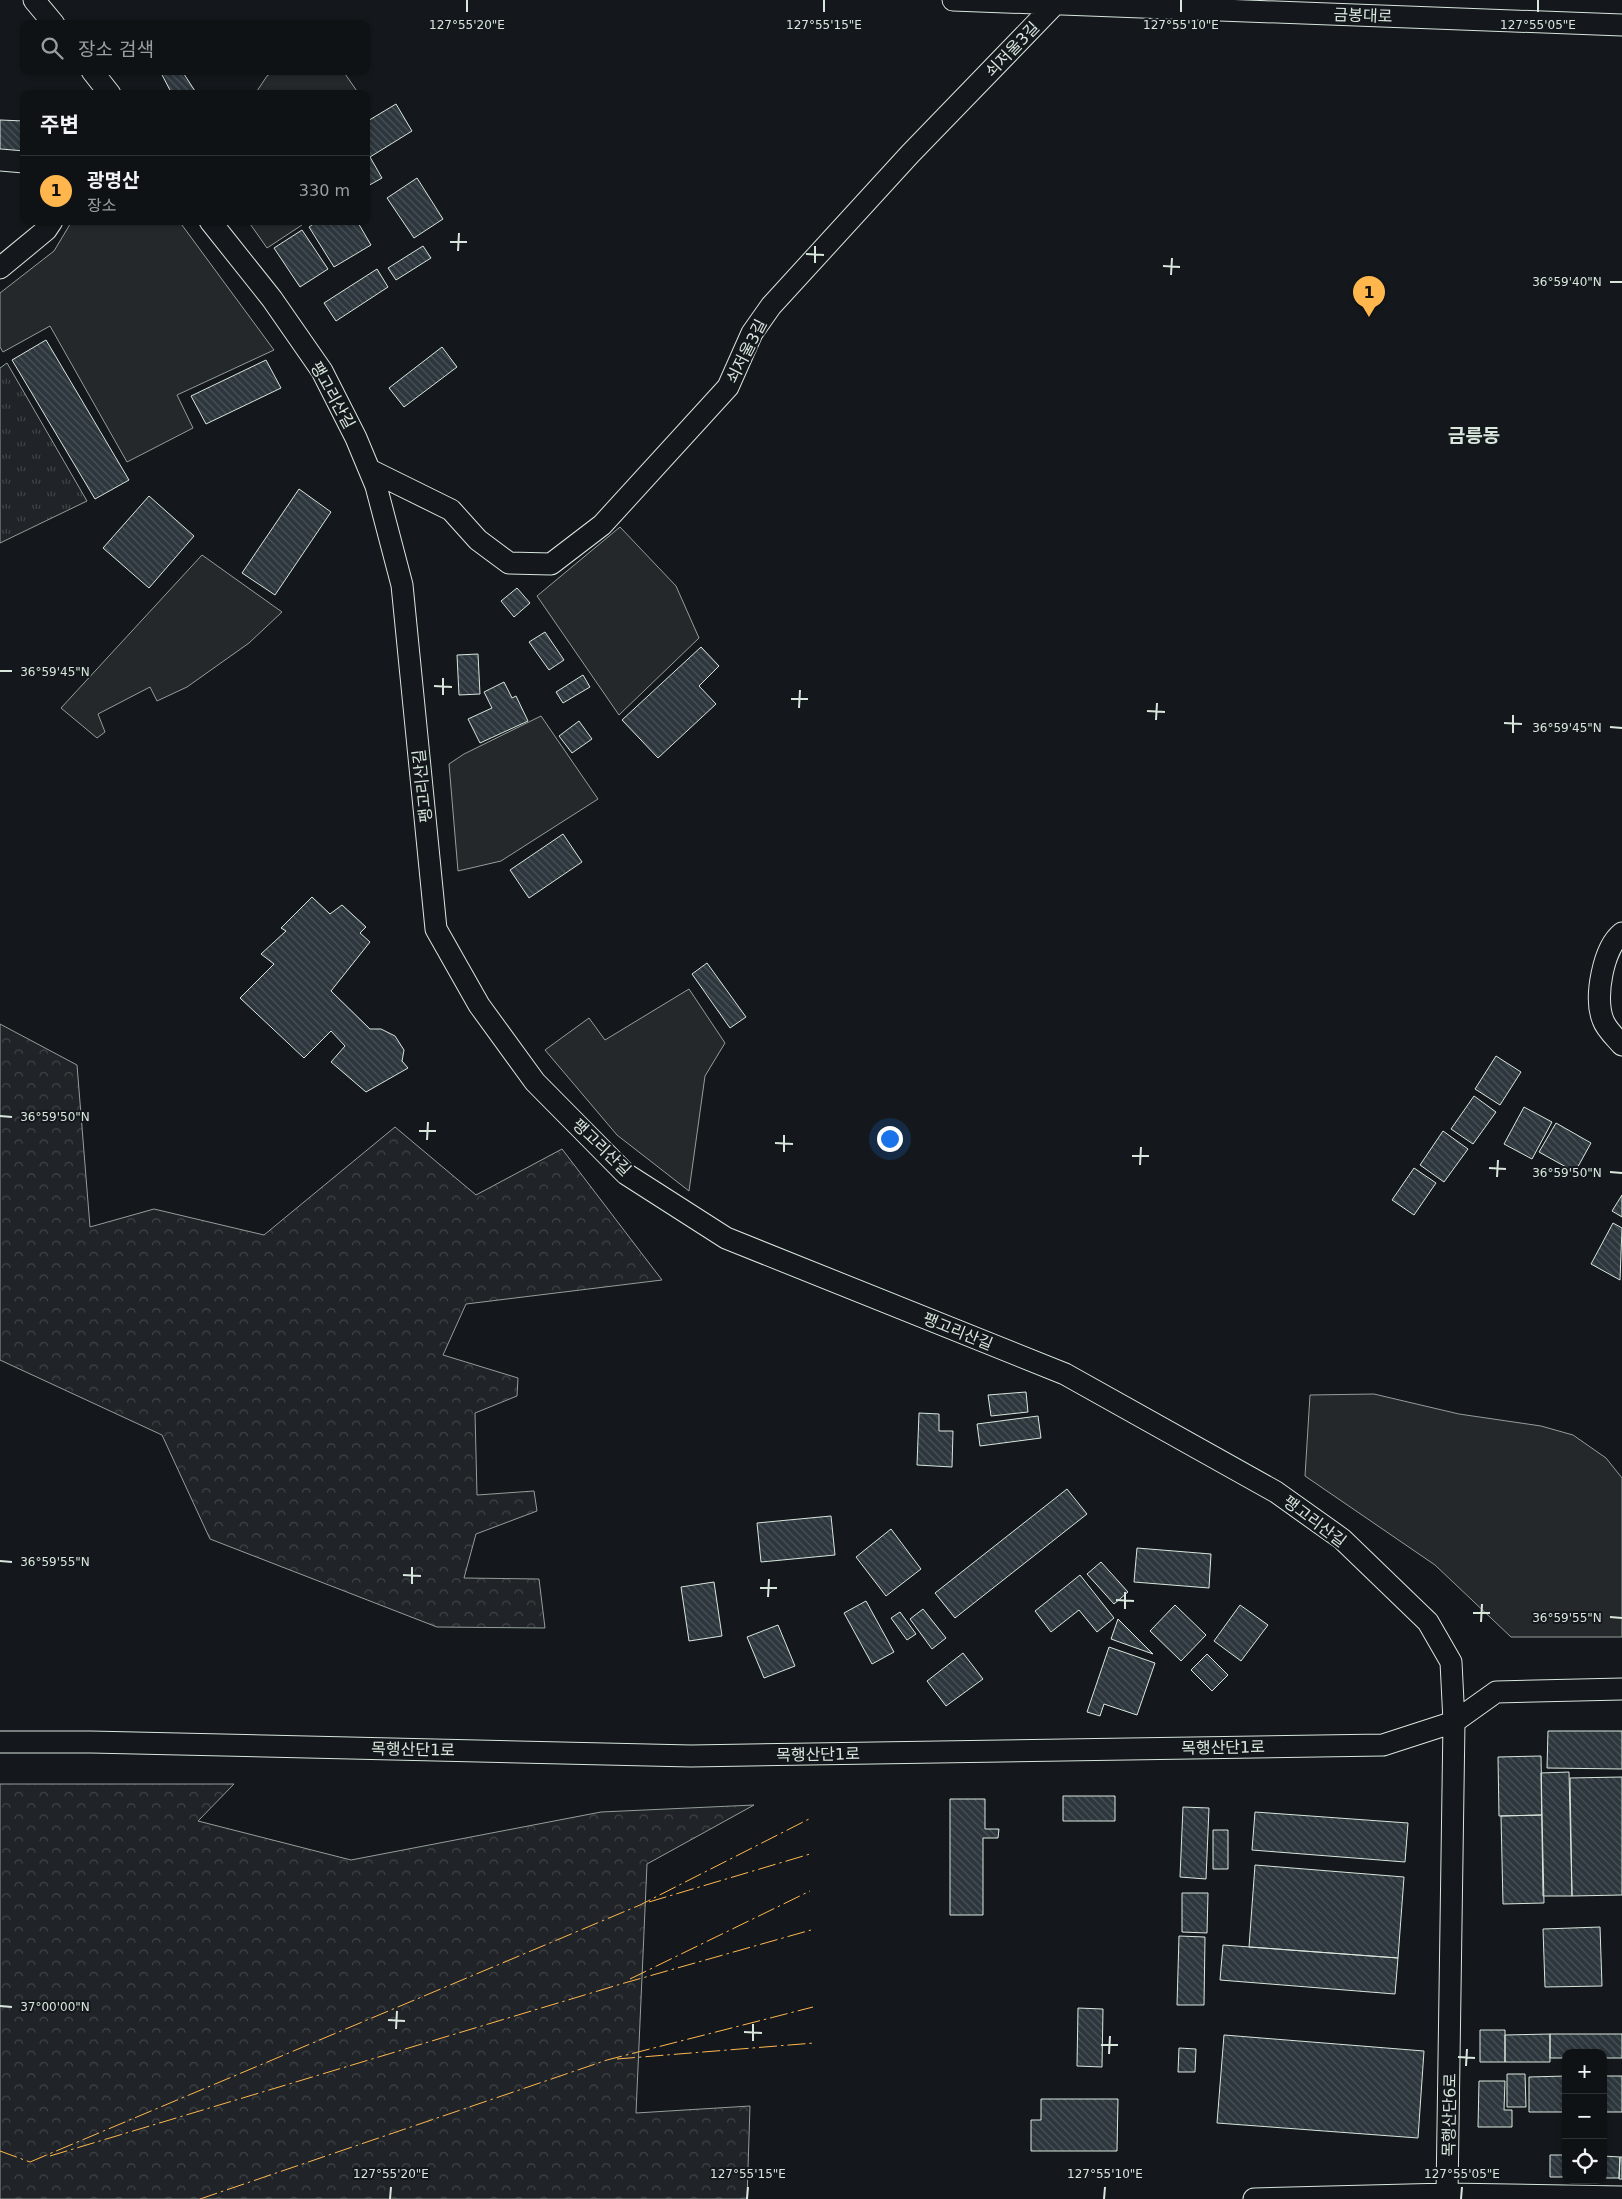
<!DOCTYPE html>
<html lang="ko">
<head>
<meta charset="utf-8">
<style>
	:root { --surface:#0f1215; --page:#1d2022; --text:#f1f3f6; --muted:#9b9ea0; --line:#2f3234; --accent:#ffb74d }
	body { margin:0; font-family:"DejaVu Sans","Noto Sans KR",sans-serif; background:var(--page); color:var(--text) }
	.controls { position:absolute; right:15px; bottom:15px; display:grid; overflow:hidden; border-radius:10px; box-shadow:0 1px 4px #0004 }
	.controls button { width:45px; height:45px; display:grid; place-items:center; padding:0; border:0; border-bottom:1px solid var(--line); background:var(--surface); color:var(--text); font:25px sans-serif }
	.you { position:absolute; left:889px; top:1138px; width:18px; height:18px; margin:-12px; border:4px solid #fff; border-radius:50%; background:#1a73e8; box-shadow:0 0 0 8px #1a73e833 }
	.badge { display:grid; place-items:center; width:32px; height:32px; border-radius:50%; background:var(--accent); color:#111; font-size:16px; font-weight:700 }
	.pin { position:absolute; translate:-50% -41px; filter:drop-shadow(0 1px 2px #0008) }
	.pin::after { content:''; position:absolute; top:26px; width:18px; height:15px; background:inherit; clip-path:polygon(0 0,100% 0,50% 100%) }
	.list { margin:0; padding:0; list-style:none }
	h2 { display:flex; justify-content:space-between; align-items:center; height:65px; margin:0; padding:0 20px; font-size:21px }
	h2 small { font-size:16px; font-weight:400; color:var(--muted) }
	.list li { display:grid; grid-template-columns:32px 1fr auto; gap:15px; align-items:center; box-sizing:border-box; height:70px; padding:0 20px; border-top:1px solid var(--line) }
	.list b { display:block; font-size:19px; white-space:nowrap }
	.list p { margin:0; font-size:16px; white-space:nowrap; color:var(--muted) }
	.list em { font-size:16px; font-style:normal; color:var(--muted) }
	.icon { flex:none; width:28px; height:28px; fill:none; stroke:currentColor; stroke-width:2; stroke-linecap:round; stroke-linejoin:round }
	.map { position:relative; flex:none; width:1622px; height:2199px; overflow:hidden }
	.search { position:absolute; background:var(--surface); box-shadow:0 1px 4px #0004; left:20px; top:20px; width:350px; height:55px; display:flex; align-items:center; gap:12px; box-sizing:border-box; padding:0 18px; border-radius:10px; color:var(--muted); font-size:19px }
	.panel { position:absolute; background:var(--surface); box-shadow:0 1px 4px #0004; left:20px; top:90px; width:350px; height:135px; border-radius:10px }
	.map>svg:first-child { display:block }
	.grass { fill:url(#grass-tufts); stroke:#939e99 }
	.forest { fill:url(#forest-crowns); stroke:#939e99 }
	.parking { fill:#24282b; stroke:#939e99 }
	.building { fill:url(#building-back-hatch); stroke:#d8e6dc }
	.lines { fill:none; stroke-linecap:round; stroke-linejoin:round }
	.minor-casing { stroke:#d8e6dc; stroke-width:23 }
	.minor { stroke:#14181c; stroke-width:21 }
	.power { stroke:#ffb74d; stroke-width:1; stroke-dasharray:18 4 2.5 4; stroke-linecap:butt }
	.ticks { fill:none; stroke:#d8e6dc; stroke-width:2 }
	.labels { text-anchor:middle; stroke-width:4; stroke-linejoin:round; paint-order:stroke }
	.street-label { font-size:16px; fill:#d8e6dc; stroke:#14181c }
	.quarter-label { font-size:19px; font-weight:bold; fill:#d8e6dc; stroke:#14181c }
	.ticks-label { font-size:12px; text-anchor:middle; fill:#d8e6dc; stroke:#14181c; stroke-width:4; stroke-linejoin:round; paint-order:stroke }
</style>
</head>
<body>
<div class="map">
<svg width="1622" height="2199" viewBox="0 0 1622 2199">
	<defs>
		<pattern id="grass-tufts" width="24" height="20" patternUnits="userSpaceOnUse" patternTransform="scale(1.25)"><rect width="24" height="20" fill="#202428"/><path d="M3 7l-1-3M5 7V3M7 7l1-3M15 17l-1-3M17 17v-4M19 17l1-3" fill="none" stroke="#404447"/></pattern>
		<pattern id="forest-crowns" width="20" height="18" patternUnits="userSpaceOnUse" patternTransform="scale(1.25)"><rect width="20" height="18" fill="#202428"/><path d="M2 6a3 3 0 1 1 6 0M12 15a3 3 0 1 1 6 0" fill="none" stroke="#404447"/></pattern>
		<pattern id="building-back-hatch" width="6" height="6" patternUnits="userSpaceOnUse" patternTransform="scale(1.25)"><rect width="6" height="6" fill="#2c363c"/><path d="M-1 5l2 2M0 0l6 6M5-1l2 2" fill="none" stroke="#4a5358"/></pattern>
	</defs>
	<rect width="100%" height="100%" fill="#14181c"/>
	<path class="grass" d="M7 363 87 501 0 543V368Z"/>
	<path class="forest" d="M0 1024 77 1065 90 1227 154 1209 264 1235 395 1127 476 1195 562 1149 662 1280 466 1304 443 1355 518 1378 517 1396 475 1413 477 1495 534 1491 537 1511 476 1534 464 1578 539 1579 545 1628 437 1627 210 1539 162 1435 0 1360Z
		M0 1784H234L198 1821 351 1860 601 1812 754 1805 647 1864 636 2113 750 2106 747 2199H0Z"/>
	<path class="parking" d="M275 71H343L359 94H255L267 76Z
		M72 221H179L274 350 177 395 193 428 127 462 50 326 3 352 0 347V293L54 251Z
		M248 221H299L302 225 267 248Z
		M620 527 676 586 699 638 619 715 537 596Z
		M202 555 282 612 249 643 187 687 157 701 150 687 98 714 105 732 97 738 61 708Z
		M541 716 598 799 501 861 458 871 449 764 464 754Z
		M689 989 725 1043 705 1076 689 1191 617 1135 545 1050 589 1018 605 1040Z
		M1374 1394 1459 1414 1541 1426 1573 1435 1606 1458 1622 1478V1637H1511L1435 1565 1305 1476 1310 1395Z"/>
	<path class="building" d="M160 71H182L195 91 190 94H172Z
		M396 104 412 131 370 157 382 178 366 187V122Z
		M0 120 24 121V156L0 155Z
		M417 178 443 219 414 238 387 198Z
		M318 221H357L371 245 334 267 309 227Z
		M302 230 328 269 300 287 274 248Z
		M423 246 431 258 396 280 388 268Z
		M377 269 388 287 336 321 324 303Z
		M46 340 129 480 95 499 12 360Z
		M442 347 457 367 404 407 389 388Z
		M266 360 281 388 206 424 191 396Z
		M299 489 331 512 275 595 242 573Z
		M149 496 194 536 149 588 103 548Z
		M517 588 530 603 514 617 501 601Z
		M545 632 564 660 549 670 529 642Z
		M701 647 719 666 699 686 716 704 658 758 622 720Z
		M478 654 480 694 459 695 457 655Z
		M583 675 590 687 563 703 556 692Z
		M504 682 512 698 516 696 528 721 480 743 468 719 492 708 484 692Z
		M579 721 592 739 572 753 559 736Z
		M563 834 582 862 529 898 510 870Z
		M312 897 330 914 342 905 366 927 360 933 370 942 331 991 370 1029H381L395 1036 404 1050 402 1061 408 1068 366 1092 331 1062 345 1046 331 1031 304 1058 240 998 274 964 261 954 286 931 281 928Z
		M707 963 746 1017 730 1028 692 974Z
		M1496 1056 1521 1072 1500 1105 1475 1089Z
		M1474 1096 1496 1112 1473 1144 1451 1129Z
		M1524 1107 1552 1122 1532 1159 1504 1144Z
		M1556 1123 1591 1143 1575 1172 1539 1152Z
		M1443 1131 1468 1149 1444 1182 1420 1165Z
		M1414 1168 1436 1183 1414 1215 1392 1200Z
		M1622 1195V1217L1612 1211Z
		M1613 1223 1622 1228 1620 1280 1591 1264Z
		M1026 1392 1028 1412 991 1416 988 1395Z
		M919 1413 939 1414V1431H953L952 1467 917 1465Z
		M1038 1416 1041 1438 980 1446 977 1424Z
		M1067 1489 1087 1514 955 1618 935 1593Z
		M831 1516 835 1555 761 1562 757 1523Z
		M891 1529 921 1569 886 1596 856 1557Z
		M1137 1548 1211 1554 1209 1588 1134 1582Z
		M1101 1562 1128 1592 1114 1604 1087 1574Z
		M1080 1575 1114 1618 1097 1632 1079 1610 1051 1632 1035 1611Z
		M714 1582 722 1636 689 1641 681 1587Z
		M866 1601 894 1652 872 1664 844 1613Z
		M1175 1605 1206 1635 1181 1661 1150 1631Z
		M1240 1605 1268 1625 1241 1661 1214 1641Z
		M923 1609 946 1638 932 1649 910 1619Z
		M900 1612 916 1634 907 1640 891 1618Z
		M1118 1619 1153 1654 1111 1639Z
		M778 1625 795 1666 764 1678 747 1637Z
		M1109 1647 1155 1663 1137 1715 1104 1704 1100 1716 1087 1712Z
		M963 1653 983 1679 946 1706 927 1681Z
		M1207 1654 1228 1675 1212 1691 1191 1670Z
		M1548 1731H1622V1769L1547 1768Z
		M1541 1756 1542 1815 1499 1816 1498 1757Z
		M1569 1772 1572 1896H1543L1541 1773Z
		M1622 1777V1895L1572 1896 1570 1778Z
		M1063 1796H1115V1821H1063Z
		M950 1799H985V1829H999L998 1838H983V1915H950Z
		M1183 1807 1209 1808 1206 1879 1180 1877Z
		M1255 1812 1408 1823 1405 1862 1252 1850Z
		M1542 1815 1544 1903 1503 1904 1501 1816Z
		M1213 1830H1228V1869H1213Z
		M1255 1865 1404 1877 1398 1958 1249 1947Z
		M1182 1893H1208L1207 1933 1182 1932Z
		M1600 1927 1602 1986 1545 1987 1543 1929Z
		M1179 1936 1205 1937 1204 2005H1177Z
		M1223 1945 1398 1958 1395 1994 1220 1980Z
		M1078 2008 1103 2009 1102 2067 1077 2066Z
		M1480 2030H1505V2062H1480Z
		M1550 2034V2062H1505V2035Z
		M1550 2034H1622V2058H1603V2053H1566V2058H1550Z
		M1224 2035 1424 2051 1418 2138 1217 2123Z
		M1179 2048 1196 2049 1195 2072H1178Z
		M1507 2074H1525L1526 2107H1507Z
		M1566 2076V2112H1529V2077Z
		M1603 2076H1622V2112H1603Z
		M1479 2081H1505L1504 2110H1512V2127H1478Z
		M1041 2099H1118L1117 2151H1031V2120H1041Z
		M1550 2155H1566V2177H1550Z
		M1603 2156 1620 2157 1619 2178H1603Z
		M1620 2157H1622V2179H1619Z"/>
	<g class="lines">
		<defs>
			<path id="minor" d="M34 0 54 24
				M953 0 1622 25
				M92 71 110 94
				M0 160 24 162
				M210 221 272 299 322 371 356 438 376 486 402 585 436 929 479 1005 535 1082 626 1174 726 1238 1065 1374 1276 1492 1342 1539 1428 1622 1451 1662 1454 1722 1447 2194 1254 2199
				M0 268 46 230 52 221
				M370 470 451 510 478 540 509 563 551 564 602 525 728 387 752 333 771 306 910 154 1059 0
				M1622 933C1603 948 1594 998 1603 1020 1606 1029 1616 1038 1622 1045
				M0 1742H91L691 1756 1383 1745 1454 1722 1496 1692 1622 1689
				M1447 2194 1622 2197"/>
		</defs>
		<use href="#minor" class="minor-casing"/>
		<use href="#minor" class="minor"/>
		<path class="power" d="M649 1902 810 1854
			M630 1979 810 1891
			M617 2059 814 2043
			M0 2151 30 2162
			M50 2156 621 1984 811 1930
			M30 2162 640 1905 809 1819
			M200 2199 607 2060 813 2007"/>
	</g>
	<path class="ticks" d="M467 12V0M824 12V0M1181 12V0M1538 12V0M450 242H467M458 251 459 233M806 254 824 255M815 263V246M1163 266 1180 267M1171 275 1172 258M1610 282H1622M0 671H12M434 686 452 687M443 695V678M791 699H808M799 708 800 690M1147 711 1165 712M1156 720 1157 703M1504 723 1522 724M1610 727 1622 728M1513 733V715M0 1116 12 1117M419 1131H436M427 1140 428 1122M775 1143 793 1144M784 1152V1135M1132 1156H1149M1140 1165 1141 1147M1489 1168 1506 1169M1610 1172 1622 1173M1497 1177 1498 1160M0 1561 12 1562M403 1575 421 1576M412 1584V1567M760 1588H777M768 1597 769 1579M1116 1600 1134 1601M1125 1609V1592M1473 1613H1490M1610 1617 1622 1618M1481 1622 1482 1604M0 2006 12 2007M388 2020 405 2021M396 2029 397 2011M744 2032 762 2033M753 2041V2024M1101 2045H1118M1109 2054 1110 2036M1458 2057 1475 2058M1466 2066 1467 2049M390 2199 391 2187M747 2199 748 2187M1104 2199 1105 2187M1461 2199 1462 2187"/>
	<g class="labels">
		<g class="street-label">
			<text transform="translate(1363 15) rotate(2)" y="6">금봉대로</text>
			<text transform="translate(1012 49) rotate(-46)" y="6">쇠저울3길</text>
			<text transform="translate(746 351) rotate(-63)" y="6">쇠저울3길</text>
			<text transform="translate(333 395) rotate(61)" y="6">팽고리산길</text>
			<text transform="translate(422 786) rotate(-96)" y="6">팽고리산길</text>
			<text transform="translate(602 1147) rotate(44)" y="6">팽고리산길</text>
			<text transform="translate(958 1331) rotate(22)" y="6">팽고리산길</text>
			<text transform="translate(1315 1521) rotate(37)" y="6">팽고리산길</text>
			<text transform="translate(1223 1747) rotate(-1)" y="6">목행산단1로</text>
			<text transform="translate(413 1749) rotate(1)" y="6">목행산단1로</text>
			<text transform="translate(818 1754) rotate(-1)" y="6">목행산단1로</text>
			<text transform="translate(1449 2115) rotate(-89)" y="6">목행산단6로</text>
		</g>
		<g class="quarter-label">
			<text x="1474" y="442">금릉동</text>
		</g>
	</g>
	<g class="ticks-label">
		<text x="467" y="29">127°55'20"E</text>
		<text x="824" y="29">127°55'15"E</text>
		<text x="1181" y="29">127°55'10"E</text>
		<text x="1538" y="29">127°55'05"E</text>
		<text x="1567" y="286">36°59'40"N</text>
		<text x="55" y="676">36°59'45"N</text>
		<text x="1567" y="732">36°59'45"N</text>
		<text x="55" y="1121">36°59'50"N</text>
		<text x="1567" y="1177">36°59'50"N</text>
		<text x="55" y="1566">36°59'55"N</text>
		<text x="1567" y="1622">36°59'55"N</text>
		<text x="55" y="2011">37°00'00"N</text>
		<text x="391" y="2178">127°55'20"E</text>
		<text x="748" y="2178">127°55'15"E</text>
		<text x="1105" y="2178">127°55'10"E</text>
		<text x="1462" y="2178">127°55'05"E</text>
	</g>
</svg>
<div class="controls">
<button>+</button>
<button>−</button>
<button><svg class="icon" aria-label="locate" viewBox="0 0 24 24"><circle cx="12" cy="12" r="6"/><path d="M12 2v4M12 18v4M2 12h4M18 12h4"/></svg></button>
</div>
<div class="you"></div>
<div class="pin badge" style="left:1369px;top:317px">1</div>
<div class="search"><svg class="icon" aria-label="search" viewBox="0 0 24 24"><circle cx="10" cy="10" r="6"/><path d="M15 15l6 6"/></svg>장소 검색</div>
<section class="panel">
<h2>주변<small></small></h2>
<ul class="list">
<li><span class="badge">1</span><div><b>광명산</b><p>장소</p></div><em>330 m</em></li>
</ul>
</section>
</div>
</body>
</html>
